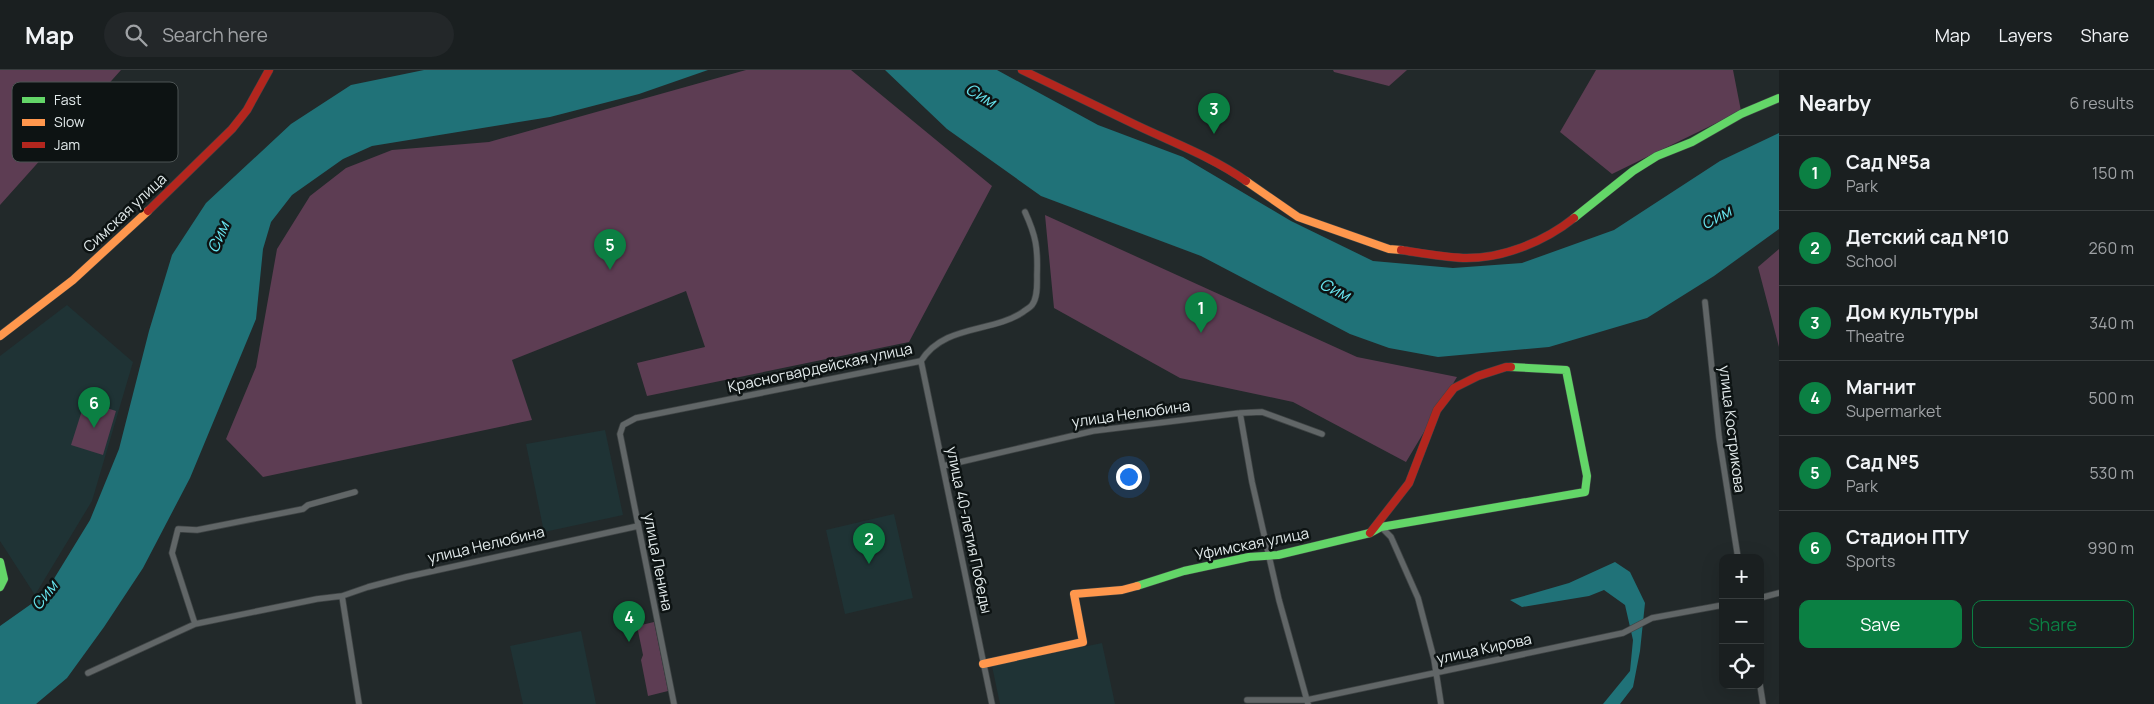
<!DOCTYPE html>
<html lang="en">
<head>
<meta charset="utf-8">
<style>
	:root { --surface:#1a1f20; --page:#232729; --text:#f1f3f6; --muted:#9fa2a5; --line:#383d3e; --accent:#0b8043 }
	body { margin:0; font-family:Manrope,sans-serif; background:var(--page); color:var(--text) }
	.controls { position:absolute; right:15px; bottom:15px; display:grid; overflow:hidden; border-radius:10px; box-shadow:0 5px 20px #0002 }
	.controls button { width:45px; height:45px; display:grid; place-items:center; padding:0; border:0; border-bottom:1px solid var(--line); background:var(--surface); color:var(--text); font:25px sans-serif }
	.you { position:absolute; left:1128px; top:406px; width:18px; height:18px; margin:-12px; border:4px solid #fff; border-radius:50%; background:#1a73e8; box-shadow:0 0 0 8px #1a73e833 }
	.badge { display:grid; place-items:center; width:32px; height:32px; border-radius:50%; background:var(--accent); color:#fff; font-size:16px; font-weight:700 }
	.pin { position:absolute; translate:-50% -41px; filter:drop-shadow(0 1px 2px #0008) }
	.pin::after { content:''; position:absolute; top:26px; width:18px; height:15px; background:inherit; clip-path:polygon(0 0,100% 0,50% 100%) }
	.list { margin:0; padding:0; list-style:none }
	h2 { display:flex; justify-content:space-between; align-items:center; height:65px; margin:0; padding:0 20px; font-size:21px }
	h2 small { font-size:16px; font-weight:400; color:var(--muted) }
	.list li { display:grid; grid-template-columns:32px 1fr auto; gap:15px; align-items:center; box-sizing:border-box; height:75px; padding:0 20px; border-top:1px solid var(--line) }
	.list b { display:block; font-size:19px; white-space:nowrap }
	.list p { margin:0; font-size:16px; white-space:nowrap; color:var(--muted) }
	.list em { font-size:16px; font-style:normal; color:var(--muted) }
	.actions { display:flex; gap:10px; padding:15px 20px }
	.actions a { flex:1; padding:11px 0; border:1px solid var(--accent); border-radius:10px; text-align:center; font-size:18px; color:var(--accent) }
	.actions .main { background:var(--accent); color:#fff }
	.icon { flex:none; width:28px; height:28px; fill:none; stroke:currentColor; stroke-width:2; stroke-linecap:round; stroke-linejoin:round }
	.map { position:relative; flex:none; width:1779px; height:634px; overflow:hidden }
	header { display:flex; align-items:center; gap:30px; box-sizing:border-box; height:70px; padding:0 25px; background:var(--surface); border-bottom:1px solid var(--line) }
	header strong { font-size:24px }
	nav { display:flex; gap:28px; margin-inline-start:auto; font-size:18px }
	.search { width:350px; height:45px; background:var(--page); display:flex; align-items:center; gap:12px; box-sizing:border-box; padding:0 18px; border-radius:28px; color:var(--muted); font-size:19px }
	main { display:flex }
	aside { flex:1; background:var(--surface) }
	.map>svg:first-child { display:block }
	.built { fill:#1f3335 }
	.green { fill:#5d3d53 }
	.water { fill:#207278 }
	.lines { fill:none; stroke-linecap:round; stroke-linejoin:round }
	.street-casing { stroke:#3f4445; stroke-width:7 }
	.fast-casing { stroke:#3f4445; stroke-width:9 }
	.slow-casing { stroke:#3f4445; stroke-width:9 }
	.jam-casing { stroke:#3f4445; stroke-width:9 }
	.street { stroke:#616667; stroke-width:5.5 }
	.fast { stroke:#63d668; stroke-width:8 }
	.slow { stroke:#ff974d; stroke-width:8 }
	.jam { stroke:#b3261e; stroke-width:8 }
	.labels { text-anchor:middle; stroke-width:5; stroke-linejoin:round; paint-order:stroke }
	.street-label { font-size:15px; fill:#e2eaeb; stroke:#0d1313 }
	.water-label { font-size:16px; font-style:italic; fill:#68e4ee; stroke:#0d1313 }
	.key { fill:#0d1313; stroke:#4d5454; stroke-width:1 }
	.key-label { font-size:14px; fill:#e2eaeb }
</style>
</head>
<body>
<header>
<strong>Map</strong>
<div class="search"><svg class="icon" aria-label="search" viewBox="0 0 24 24"><circle cx="10" cy="10" r="6"/><path d="M15 15l6 6"/></svg>Search here</div>
<nav><a>Map</a><a>Layers</a><a>Share</a></nav>
</header>
<main>
<div class="map">
<svg width="1779" height="634" viewBox="0 0 1779 634">
	<rect width="100%" height="100%" fill="#22292a"/>
	<path class="built" d="M67 235 133 292 92 431 35 525 0 471V286Z
		M605 360 623 445 544 462 526 374Z
		M894 444 913 528 845 544 826 460Z
		M581 561 596 634H523L510 576Z
		M1102 573 1115 634H1000L992 596Z"/>
	<path class="green" d="M0 0H121L0 135Z
		M746 0H851L992 116 909 272 647 326 637 293 705 277 686 221 512 290 532 350 263 407 226 369 256 297 277 179 310 126 346 98 392 80 489 72Z
		M1333 0H1407L1389 16 1334 2Z
		M1596 0H1733L1741 41 1612 104 1560 62Z
		M1045 145 1357 287 1457 307 1406 392 1293 332 1180 308 1054 238Z
		M1779 179V277L1758 197Z
		M85 331 116 341 103 385 71 375Z
		M654 552 668 621 648 626 641 590 643 585 637 556Z"/>
	<path class="water" d="M424 0H708L639 24 550 47 372 76 343 89 292 125 271 152 263 179 256 249 190 408 143 498 104 557 67 608 36 634H0V556L44 525 90 450 119 379 149 261 172 185 206 133 291 54 351 15Z
		M885 0H997L1098 55 1183 87 1291 151 1373 191 1453 198 1522 193 1614 160 1720 91 1779 63V159L1714 206 1647 248 1549 277 1438 287 1389 278 1350 264 1201 186 1041 126 947 59Z
		M1615 492 1630 502 1645 533 1640 581 1633 617 1620 634H1603L1630 601 1633 570 1625 535 1604 520 1589 526 1522 537 1510 530 1569 513Z"/>
	<g class="lines">
		<defs>
			<path id="street" d="M1705 232 1719 367 1738 488
				M921 291 992 634
				M1240 343 1252 412 1279 530 1308 634
				M943 396 1093 361 1240 343 1262 342 1322 364
				M1381 457 1391 467 1418 528 1434 589 1441 634
				M1760 528 1779 523
				M195 554 172 483 178 459 197 460 303 439 308 435 355 422
				M88 603 195 554 317 529 342 526
				M1760 615 1763 634
				M1247 630H1307L1623 563 1652 548 1723 535
				M359 634 342 526 368 517 406 507 638 456
				M674 634 620 364 623 355 636 348 921 291C944 254 992 263 1023 242 1025 240 1030 238 1032 235 1038 227 1037 214 1037 205 1038 178 1036 166 1025 142"/>
			<path id="fast" d="M1574 148 1633 101 1657 86 1692 72 1741 44 1779 28
				M0 492 4 509 0 517
				M1137 516 1184 501 1249 487 1278 485 1370 463 1381 457 1585 422 1587 406 1566 300 1511 297"/>
			<path id="slow" d="M1246 111 1298 147 1389 179 1401 180
				M0 266 73 210 148 141
				M983 594 1083 572 1074 524 1122 520 1137 516"/>
			<path id="jam" d="M1022 0C1060 18 1098 37 1136 55 1174 73 1212 87 1246 111
				M148 141 232 59 247 40 269 0
				M1401 180C1421 183 1442 187 1463 188 1502 189 1544 172 1574 148
				M1370 463 1409 413 1437 340 1454 318 1478 306 1506 297H1511"/>
		</defs>
		<use href="#street" class="street-casing"/>
		<use href="#fast" class="fast-casing"/>
		<use href="#slow" class="slow-casing"/>
		<use href="#jam" class="jam-casing"/>
		<use href="#street" class="street"/>
		<use href="#fast" class="fast"/>
		<use href="#slow" class="slow"/>
		<use href="#jam" class="jam"/>
	</g>
	<g class="labels">
		<g class="street-label">
			<text transform="translate(125 143) rotate(-43)" y="5">Симская улица</text>
			<text transform="translate(820 298) rotate(-12)" y="5">Красногвардейская улица</text>
			<text transform="translate(1131 344) rotate(-8)" y="5">улица Нелюбина</text>
			<text transform="translate(1732 359) rotate(83)" y="5">улица Кострикова</text>
			<text transform="translate(969 460) rotate(78)" y="5">улица 40-летия Победы</text>
			<text transform="translate(1252 474) rotate(-11)" y="5">Уфимская улица</text>
			<text transform="translate(486 475) rotate(-13)" y="5">улица Нелюбина</text>
			<text transform="translate(658 492) rotate(79)" y="5">улица Ленина</text>
			<text transform="translate(1484 579) rotate(-12)" y="5">улица Кирова</text>
		</g>
		<g class="water-label">
			<text transform="translate(981 25) rotate(30)" y="6">Сим</text>
			<text transform="translate(1716 147) rotate(-29)" y="6">Сим</text>
			<text transform="translate(218 167) rotate(-67)" y="6">Сим</text>
			<text transform="translate(1335 219) rotate(25)" y="6">Сим</text>
			<text transform="translate(44 525) rotate(-52)" y="6">Сим</text>
		</g>
	</g>
	<rect x="12" y="12" width="166" height="80" rx="8" class="key"/>
	<rect x="22" y="27" width="23" height="6" fill="#63d668"/>
	<rect x="22" y="49" width="23" height="7" fill="#ff974d"/>
	<rect x="22" y="72" width="23" height="6" fill="#b3261e"/>
	<g class="key-label">
		<text x="54" y="35">Fast</text>
		<text x="54" y="57">Slow</text>
		<text x="54" y="80">Jam</text>
	</g>
</svg>
<div class="controls">
<button>+</button>
<button>−</button>
<button><svg class="icon" aria-label="locate" viewBox="0 0 24 24"><circle cx="12" cy="12" r="6"/><path d="M12 2v4M12 18v4M2 12h4M18 12h4"/></svg></button>
</div>
<div class="you"></div>
<div class="pin badge" style="left:1201px;top:263px">1</div>
<div class="pin badge" style="left:869px;top:494px">2</div>
<div class="pin badge" style="left:1214px;top:64px">3</div>
<div class="pin badge" style="left:629px;top:572px">4</div>
<div class="pin badge" style="left:610px;top:200px">5</div>
<div class="pin badge" style="left:94px;top:358px">6</div>
</div>
<aside>
<h2>Nearby<small>6 results</small></h2>
<ul class="list">
<li><span class="badge">1</span><div><b>Сад №5а</b><p>Park</p></div><em>150 m</em></li>
<li><span class="badge">2</span><div><b>Детский сад №10</b><p>School</p></div><em>260 m</em></li>
<li><span class="badge">3</span><div><b>Дом культуры</b><p>Theatre</p></div><em>340 m</em></li>
<li><span class="badge">4</span><div><b>Магнит</b><p>Supermarket</p></div><em>500 m</em></li>
<li><span class="badge">5</span><div><b>Сад №5</b><p>Park</p></div><em>530 m</em></li>
<li><span class="badge">6</span><div><b>Стадион ПТУ</b><p>Sports</p></div><em>990 m</em></li>
</ul>
<div class="actions"><a class="main">Save</a><a>Share</a></div>
</aside>
</main>
</body>
</html>
